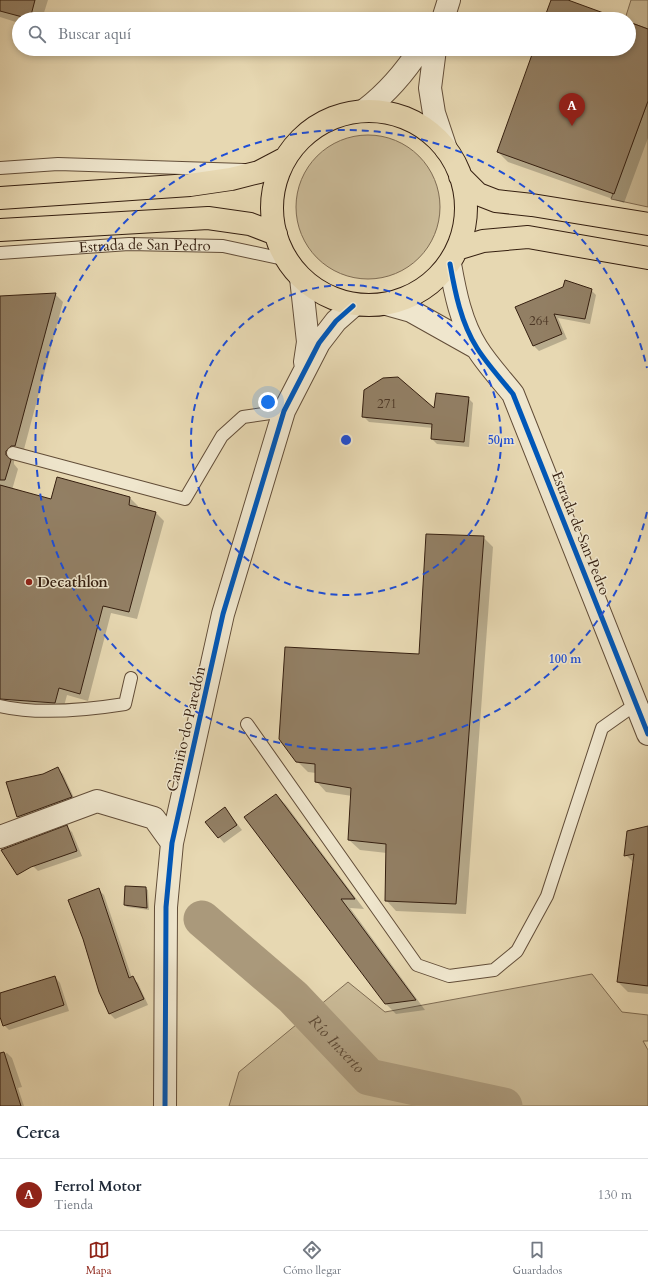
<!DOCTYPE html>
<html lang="es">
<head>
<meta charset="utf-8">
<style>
	:root { --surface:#fff; --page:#f2f2f3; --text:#1f2937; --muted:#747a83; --line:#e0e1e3; --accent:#8f2418 }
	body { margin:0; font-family:Cardo,serif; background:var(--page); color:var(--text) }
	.you { position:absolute; left:268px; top:402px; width:14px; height:14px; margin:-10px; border:3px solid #fff; border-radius:50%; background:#1a73e8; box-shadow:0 0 0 6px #1a73e833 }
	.badge { display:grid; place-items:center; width:26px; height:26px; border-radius:50%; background:var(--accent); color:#fff; font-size:13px; font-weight:700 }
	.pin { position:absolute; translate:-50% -33px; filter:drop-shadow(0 1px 2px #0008) }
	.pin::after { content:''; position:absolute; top:21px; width:14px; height:12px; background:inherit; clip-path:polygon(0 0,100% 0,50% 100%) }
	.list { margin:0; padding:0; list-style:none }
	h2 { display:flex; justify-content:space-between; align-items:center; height:52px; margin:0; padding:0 16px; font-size:17px }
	h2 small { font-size:13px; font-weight:400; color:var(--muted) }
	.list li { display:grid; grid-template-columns:26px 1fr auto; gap:12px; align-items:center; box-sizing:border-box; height:72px; padding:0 16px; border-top:1px solid var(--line) }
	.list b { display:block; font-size:15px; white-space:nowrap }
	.list p { margin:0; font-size:13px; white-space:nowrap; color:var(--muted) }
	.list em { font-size:13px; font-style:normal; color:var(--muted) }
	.icon { flex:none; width:22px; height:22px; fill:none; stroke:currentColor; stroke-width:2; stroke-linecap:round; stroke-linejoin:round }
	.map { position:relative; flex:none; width:648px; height:1106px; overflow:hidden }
	.search { position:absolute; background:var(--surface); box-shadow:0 2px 6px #0003; left:12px; right:12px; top:12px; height:44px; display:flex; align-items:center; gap:10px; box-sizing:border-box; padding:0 14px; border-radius:22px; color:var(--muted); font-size:15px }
	.sheet { height:124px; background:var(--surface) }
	nav { display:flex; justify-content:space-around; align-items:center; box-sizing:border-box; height:56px; border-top:1px solid var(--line); background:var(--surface); font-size:11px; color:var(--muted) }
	nav a { display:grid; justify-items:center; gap:2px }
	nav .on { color:var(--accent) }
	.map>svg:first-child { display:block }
	.green { fill:#c9b996; stroke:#7f6c53 }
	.shadow { fill:#0003 }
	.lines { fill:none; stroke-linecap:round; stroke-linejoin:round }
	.river { stroke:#aa997b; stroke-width:37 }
	.building { fill:#927f64; stroke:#351f10 }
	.service-casing { stroke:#624d38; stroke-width:14 }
	.minor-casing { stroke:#624d38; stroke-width:24 }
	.tertiary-casing { stroke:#624d38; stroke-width:24 }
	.trunk-casing { stroke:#351f10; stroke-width:24 }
	.service { stroke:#efe6cd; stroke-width:12 }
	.minor { stroke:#efe6cd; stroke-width:22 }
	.tertiary { stroke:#efe6cd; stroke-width:22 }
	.trunk { stroke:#e7d8b2; stroke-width:22 }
	.cycleway-casing { stroke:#efe6cd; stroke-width:8 }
	.cycleway { stroke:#0057b8; stroke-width:5 }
	.ring { fill:none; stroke:#1d4ed8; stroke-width:2; stroke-dasharray:7 5 }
	.poi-dot { fill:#8f2418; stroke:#efe6cd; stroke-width:1.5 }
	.labels { text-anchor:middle; stroke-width:3; stroke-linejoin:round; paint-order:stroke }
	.number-label { font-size:13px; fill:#4c3725 }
	.street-label { font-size:15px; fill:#351f10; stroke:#efe6cd }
	.poi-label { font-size:15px; font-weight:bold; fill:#351f10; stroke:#efe6cd; text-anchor:start }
	.water-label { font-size:16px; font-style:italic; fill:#5e4a35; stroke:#efe6cd }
	.centre { fill:#1d4ed8; stroke:#efe6cd; stroke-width:2 }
	.ring-label { font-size:12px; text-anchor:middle; font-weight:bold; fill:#1d4ed8; stroke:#efe6cd; stroke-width:3; stroke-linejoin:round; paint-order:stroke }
</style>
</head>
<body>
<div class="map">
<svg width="648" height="1106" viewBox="0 0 648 1106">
	<rect width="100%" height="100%" fill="#e7d8b2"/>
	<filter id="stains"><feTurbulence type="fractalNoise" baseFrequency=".005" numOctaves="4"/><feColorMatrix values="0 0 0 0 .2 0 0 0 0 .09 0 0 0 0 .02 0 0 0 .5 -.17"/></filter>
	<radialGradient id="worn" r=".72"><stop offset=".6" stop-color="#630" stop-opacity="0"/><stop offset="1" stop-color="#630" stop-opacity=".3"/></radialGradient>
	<path class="green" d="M631 0H648V29L629 22V19H625Z
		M648 101V207L611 199Z
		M296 207a72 72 0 1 1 144 0a72 72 0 1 1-144 0Z
		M592 974 622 1012 648 1015V1041H643L648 1050V1106H229L239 1072 348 982 385 1012Z"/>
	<path class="shadow" d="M0 0H48L42 19H19V23L0 17Z
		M629 23 648 30V138L624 203 508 162 498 152 535 49H629Z
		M591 290 596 295 590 324 558 318 567 339 539 351 534 346 517 307Z
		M55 294 63 302 23 453 14 459V464L18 469 12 490 51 500 130 498 138 506V508L156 513 164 521 137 619 111 613 88 701 67 695 63 710 0 704V297Z
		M468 398 473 403 469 447 437 444 432 439 433 428 369 422 363 416 435 410Z
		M483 537 493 547 466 914 396 911 386 900 387 853 360 850 349 840 352 796 326 792 316 781V773L308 772 297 761 420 655Z
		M58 769 63 774 76 802 23 822 18 817 8 783 43 775Z
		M276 795 286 805 364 909 350 908 425 1010 396 1014 386 1004Z
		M225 808 242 830 224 843 206 822Z
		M67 827 72 832 82 856 38 871 33 866Z
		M648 827V994L628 992 618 982 634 863 626 855Z
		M145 888 148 890 149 910 127 907 125 905Z
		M98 889 104 895 132 978 138 983 148 1005 115 1019 110 1014 100 992 84 939Z
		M55 977 60 983 69 1011 9 1030 4 1025 0 1014V994Z
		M7 1053 12 1058 22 1087 18 1088 24 1106H0V1055Z"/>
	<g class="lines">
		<path class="river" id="s1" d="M202 919 293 997 369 1077 504 1106"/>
	</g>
	<path class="building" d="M0 0H35L30 19 0 11Z
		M551 0H568L620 19H544Z
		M629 22 648 29V101L614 194 497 152 534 49H629Z
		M565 280 592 289 585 319 554 314 562 334 533 346 515 307 563 287Z
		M56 293 15 446H11L6 451V455L11 460 5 480H0V296Z
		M398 377 434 408 436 393 469 397 464 442 431 439 432 424 362 417 364 390 383 378Z
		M57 477 130 497 129 505 156 512 129 612 103 606 80 694 59 688 55 703 0 699V485L51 499Z
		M426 534 484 536 456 904 385 901 386 844 348 840 351 788 315 782V764L296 762 279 739 285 647 419 654Z
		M58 767 72 797 17 817 6 782 43 774Z
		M276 794 355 899H341L416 1000 385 1004 244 817Z
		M225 807 237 825 218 838 205 822Z
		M67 825 77 851 31 867 17 875 1 850Z
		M648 826V986L617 982 634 854 624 856 627 831Z
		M125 886 146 887 147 908 124 905Z
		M99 888 129 978 133 976 144 999 109 1014 99 992 83 939 68 900Z
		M55 976 64 1005 3 1026 0 1017V993Z
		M4 1052 21 1106H0V1053Z"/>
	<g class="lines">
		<defs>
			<g id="service">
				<path d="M0 168 58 164 244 170"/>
				<path id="s2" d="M0 253 129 244 223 246 288 260"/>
				<path d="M13 453 185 499 222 436 243 417 284 411"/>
				<path d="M0 706C38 715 87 710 125 704L131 678"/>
				<path d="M247 724 417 965 449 976 494 970 517 951 547 896 602 728 636 704"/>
			</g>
			<path id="minor" d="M443 19 449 0
				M435 49 430 88 434 113 446 149
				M366 109C388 92 405 72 420 49
				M301 278 308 342 305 362
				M0 837 97 801 154 818 172 843
				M165 1106 166 907 172 843 223 614 284 411 319 343 336 321 353 306"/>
			<path id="tertiary" d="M450 264C455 292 461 323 477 348 487 364 501 379 513 394L648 734
				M386 304 411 311 477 348"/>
			<path id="trunk" d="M272 208a97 97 0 1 1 194 0a97 97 0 1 1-194 0Z
				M460 176 478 194 496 201 532 205 648 224
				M0 198 190 185 231 179 259 172 282 160
				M0 230 208 218 250 224 276 234
				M460 248 483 241 528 237 648 258"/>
		</defs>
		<use href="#service" class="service-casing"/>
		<use href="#minor" class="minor-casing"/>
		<use href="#tertiary" class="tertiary-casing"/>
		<use href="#trunk" class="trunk-casing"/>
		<use href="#service" class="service"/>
		<use href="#minor" class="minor"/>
		<use href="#tertiary" class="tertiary"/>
		<use href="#trunk" class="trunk"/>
		<defs>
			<path id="cycleway" d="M450 264C455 292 461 323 477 348 487 364 501 379 513 394L648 734
				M165 1106 166 907 172 843 223 614 284 411 319 343 336 321 353 306"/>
		</defs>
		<use href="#cycleway" class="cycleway-casing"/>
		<use href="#cycleway" class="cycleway"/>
	</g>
	<g class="ring">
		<circle cx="346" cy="440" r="155"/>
		<path d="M647 512A310 310 0 1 1 647 368"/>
	</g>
	<circle class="poi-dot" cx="29" cy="582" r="4"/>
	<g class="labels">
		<g class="number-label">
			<text x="539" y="325">264</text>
			<text x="387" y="408">271</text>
		</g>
		<g class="street-label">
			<text dy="5" stroke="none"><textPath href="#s2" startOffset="145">Estrada de San Pedro</textPath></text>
			<text transform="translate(581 533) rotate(68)" y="5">Estrada de San Pedro</text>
			<text transform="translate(186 729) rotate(-77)" y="5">Camiño do Paredón</text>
		</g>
		<g class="poi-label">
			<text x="37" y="587">Decathlon</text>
		</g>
		<g class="water-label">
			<text dy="6" stroke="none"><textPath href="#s1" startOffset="184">Río Inxerto</textPath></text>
		</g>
	</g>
	<circle cx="346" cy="440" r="6" class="centre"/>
	<g class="ring-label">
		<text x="501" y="444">50 m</text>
		<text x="565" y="663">100 m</text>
	</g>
	<rect width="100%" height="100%" filter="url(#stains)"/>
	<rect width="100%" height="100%" fill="url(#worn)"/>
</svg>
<div class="you"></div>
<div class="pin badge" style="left:572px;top:126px">A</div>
<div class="search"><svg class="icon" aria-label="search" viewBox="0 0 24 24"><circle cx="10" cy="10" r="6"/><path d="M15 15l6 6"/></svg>Buscar aquí</div>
</div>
<section class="sheet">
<h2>Cerca<small></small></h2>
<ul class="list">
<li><span class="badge">A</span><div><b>Ferrol Motor</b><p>Tienda</p></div><em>130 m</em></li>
</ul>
</section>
<nav>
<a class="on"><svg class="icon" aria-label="map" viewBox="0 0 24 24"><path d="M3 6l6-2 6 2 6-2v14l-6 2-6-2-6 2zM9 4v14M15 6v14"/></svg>Mapa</a>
<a><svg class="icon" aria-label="directions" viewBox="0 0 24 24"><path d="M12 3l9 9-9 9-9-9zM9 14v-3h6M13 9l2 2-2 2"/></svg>Cómo llegar</a>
<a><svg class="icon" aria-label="saved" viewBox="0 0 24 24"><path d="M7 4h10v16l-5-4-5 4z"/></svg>Guardados</a>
</nav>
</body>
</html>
